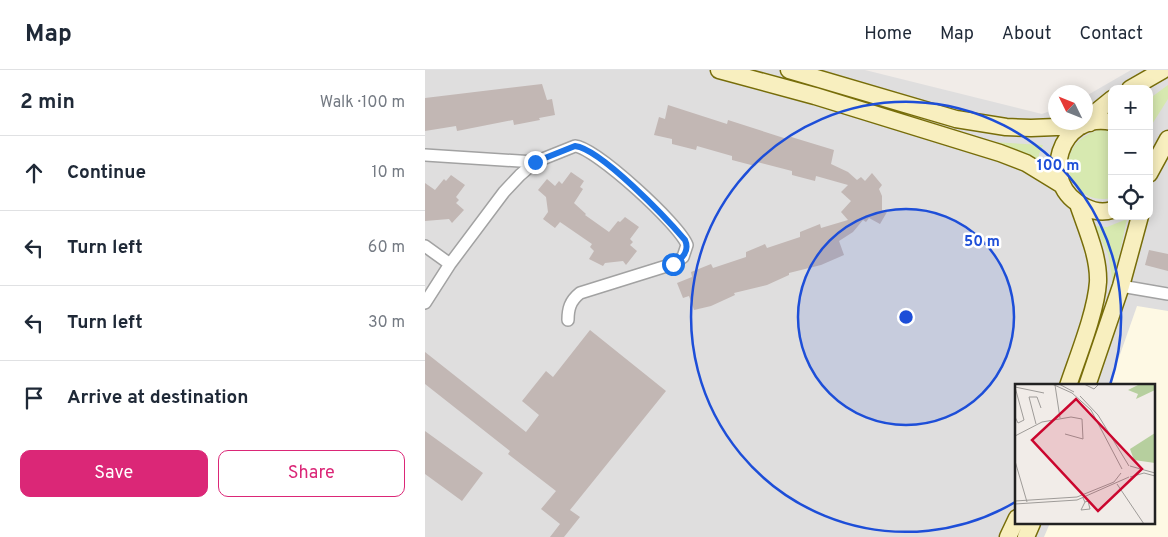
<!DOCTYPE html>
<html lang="en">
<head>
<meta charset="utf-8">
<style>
	:root { --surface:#fff; --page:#f6f6f7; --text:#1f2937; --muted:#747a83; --line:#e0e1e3; --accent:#db2777 }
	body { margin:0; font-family:Overpass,sans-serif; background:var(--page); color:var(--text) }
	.controls { position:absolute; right:15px; top:15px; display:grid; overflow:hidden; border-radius:10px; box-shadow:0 2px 12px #0003 }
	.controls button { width:45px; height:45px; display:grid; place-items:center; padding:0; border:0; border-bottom:1px solid var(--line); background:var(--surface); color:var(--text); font:25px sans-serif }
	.compass { position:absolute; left:623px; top:15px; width:45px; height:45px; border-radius:50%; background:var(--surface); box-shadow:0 2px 12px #0003; rotate:313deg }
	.stop { position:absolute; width:15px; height:15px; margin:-11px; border:4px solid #1a73e8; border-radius:50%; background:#fff }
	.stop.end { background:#1a73e8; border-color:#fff; box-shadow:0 1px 5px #0008 }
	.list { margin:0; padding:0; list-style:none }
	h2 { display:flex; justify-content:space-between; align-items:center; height:65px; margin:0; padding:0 20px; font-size:21px }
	h2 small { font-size:16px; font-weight:400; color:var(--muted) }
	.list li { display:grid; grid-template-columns:32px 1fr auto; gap:15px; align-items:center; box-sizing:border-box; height:75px; padding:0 20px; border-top:1px solid var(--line) }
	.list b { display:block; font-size:19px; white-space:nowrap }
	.list em { font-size:16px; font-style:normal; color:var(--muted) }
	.actions { display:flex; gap:10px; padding:15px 20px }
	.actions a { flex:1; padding:11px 0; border:1px solid var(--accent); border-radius:10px; text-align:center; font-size:18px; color:var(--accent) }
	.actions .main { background:var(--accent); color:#fff }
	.icon { flex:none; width:28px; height:28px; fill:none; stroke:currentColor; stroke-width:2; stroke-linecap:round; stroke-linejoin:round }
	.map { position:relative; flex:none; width:743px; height:467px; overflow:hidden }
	header { display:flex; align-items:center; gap:30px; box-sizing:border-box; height:70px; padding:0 25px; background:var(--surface); border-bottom:1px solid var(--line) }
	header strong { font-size:24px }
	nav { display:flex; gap:28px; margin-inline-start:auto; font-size:18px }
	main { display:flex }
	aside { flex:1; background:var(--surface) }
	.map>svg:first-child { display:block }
	.residential { fill:#dfdede; fill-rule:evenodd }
	.education { fill:#fef9e4 }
	.grass { fill:#d7e9b0 }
	.building { fill:#c2b7b4 }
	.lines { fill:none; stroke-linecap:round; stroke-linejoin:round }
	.minor-casing { stroke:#a2a2a2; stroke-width:14 }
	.secondary-casing { stroke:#776d09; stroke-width:19 }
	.minor { stroke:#fff; stroke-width:11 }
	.secondary { stroke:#f8efbf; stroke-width:16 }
	.route { stroke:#1a73e8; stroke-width:6 }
	.ring { fill:none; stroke:#1d4ed8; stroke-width:2.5 }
	.inset-road { fill:none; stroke:#9e9b98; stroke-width:1 }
	.view { fill:#cb062e; fill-opacity:0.15; stroke:#cb062e; stroke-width:2.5 }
	.inset-edge { fill:none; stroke:#212121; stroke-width:2.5 }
	.centre { fill:#1d4ed8; stroke:#fff; stroke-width:2.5 }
	.ring-label { font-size:15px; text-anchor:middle; font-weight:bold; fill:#1d4ed8; stroke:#fff; stroke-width:5; stroke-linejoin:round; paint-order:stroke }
</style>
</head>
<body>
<header>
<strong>Map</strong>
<nav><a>Home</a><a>Map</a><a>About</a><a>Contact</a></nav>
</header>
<main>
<aside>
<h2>2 min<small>Walk · 100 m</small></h2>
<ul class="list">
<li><svg class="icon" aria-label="ahead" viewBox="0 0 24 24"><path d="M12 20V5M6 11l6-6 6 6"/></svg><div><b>Continue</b></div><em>10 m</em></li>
<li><svg class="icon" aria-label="left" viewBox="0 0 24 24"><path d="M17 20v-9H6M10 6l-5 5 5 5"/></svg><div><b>Turn left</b></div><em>60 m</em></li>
<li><svg class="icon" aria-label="left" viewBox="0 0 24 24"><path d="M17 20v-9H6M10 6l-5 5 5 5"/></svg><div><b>Turn left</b></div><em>30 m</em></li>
<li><svg class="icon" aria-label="arrive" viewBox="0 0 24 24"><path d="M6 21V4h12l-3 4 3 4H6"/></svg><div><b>Arrive at destination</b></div></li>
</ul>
<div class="actions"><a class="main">Save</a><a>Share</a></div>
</aside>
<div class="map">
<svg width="743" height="467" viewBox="0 0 743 467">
	<rect width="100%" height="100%" fill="#f1ece8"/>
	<path class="residential" d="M0 0H440L617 44 630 39V52H660L661 26 706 0H743V467H0ZM687 19H724V146H687ZM592 316H729V453H592Z"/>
	<path class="education" d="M712 236 743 241V467H619L625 453H729V316H684Z"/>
	<path class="grass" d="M743 15V29L724 59V29Z
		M679 59 687 61V128C640 138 622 70 679 59Z
		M550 71 618 75 614 84V91Z
		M702 149 688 213 683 184 670 156 682 157Z"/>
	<path class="building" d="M117 14 122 30 127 29 130 45 114 48 115 50 89 55 88 50 32 61 31 56 0 61V28Z
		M243 35 302 54 303 50 362 69 363 66 409 80 406 94 423 102 432 110 436 107 440 111 447 103 457 115 454 119 457 126V140L462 142 455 154 444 148 441 152 438 150 428 162 414 171 419 185 396 195 364 203V205L342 215 309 223 310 225 286 236 269 240 264 226 258 228 252 213 267 207 266 202 286 194 288 198 321 187V182L340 174 342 178 375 167V162L395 154 396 158 423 150 416 142 426 131 416 122 423 115 391 106 390 111 367 105V101L332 92 330 96 307 90V86L272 76 271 80 247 74V69L229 65 234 47 240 49Z
		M146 102 159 111 155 117 158 119 149 133 161 144 160 145 184 162 193 151 195 152 200 147 214 157 205 169 208 172 205 175 212 181 201 195 198 191 180 193 178 196 164 189 169 181 165 177 167 174 135 152 130 158 118 149 123 142 121 127 113 120 122 109 130 116 134 111 137 114Z
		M26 105 40 115 31 127 34 130 31 133 39 140 27 153 24 149 0 151V113L10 120 19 109 21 111Z
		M724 180 743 184V201L720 195Z
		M165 260 241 321 145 440 155 447 139 467H125L135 454 116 439 131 421 83 384 85 381 0 314V282L101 362 114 345 97 331 121 301 128 307Z
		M0 361 58 403 37 431 0 404Z"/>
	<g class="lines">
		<defs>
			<path id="minor" d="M0 85 110 92
				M0 176 25 194
				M696 216 743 224
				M0 233 25 194 79 122 95 105 110 92 150 76C171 78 255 155 262 175L258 187 248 194 155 223C145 231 143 239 143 250"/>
			<path id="secondary" d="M294 0 390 26 575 83 601 93 637 115
				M364 0 531 49 581 57 606 58 656 56
				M705 19 738 0
				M687 52C635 40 611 115 660 137 668 141 678 143 687 140
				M665 53 671 42 687 29
				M724 104 743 69
				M643 316C653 286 671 242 673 212 674 186 661 158 653 134
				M662 316 696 216 715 146
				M583 467 592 448
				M601 467 607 453"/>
		</defs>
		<use href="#minor" class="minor-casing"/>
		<use href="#secondary" class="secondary-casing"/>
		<use href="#minor" class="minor"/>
		<use href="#secondary" class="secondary"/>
	</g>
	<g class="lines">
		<path class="route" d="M110 92 150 76C176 79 242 149 260 170 265 181 257 189 248 194"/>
	</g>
	<circle cx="481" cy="247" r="108" fill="#1d4ed8" fill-opacity=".12"/>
	<g class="ring">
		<circle cx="481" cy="247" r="108"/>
		<path d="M592 431A215 215 0 1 1 685 315"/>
	</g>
	<g transform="translate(590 314)">
		<rect width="140" height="140" fill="#f1ece8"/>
		<path d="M125 0H140V6L121 15 123 10 113 6ZM140 49V79L119 76 115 65Z" fill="#b6cf9e"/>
		<path class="inset-road" d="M37 0 57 9 76 26 107 85M44 0 59 8M69 0 79 5 84 0M40 1 45 34M65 12 83 31 114 82M0 33 3 39 9 36 0 3 29 9M21 40 14 13H22L26 24M0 52 27 38 56 33 67 35 68 55 50 50M0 77 12 118M115 82 140 89M115 93 129 89 140 92M102 100 129 140M68 114 70 118 66 126 75 125 73 117 70 118M0 117 62 113 99 98 106 89M0 120 62 116 114 93"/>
		<path class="view" d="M61 15 127 85 83 127 17 56Z"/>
		<rect width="140" height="140" class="inset-edge"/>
	</g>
	<circle cx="481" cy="247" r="8" class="centre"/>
	<g class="ring-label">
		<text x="633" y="100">100 m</text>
		<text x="557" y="176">50 m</text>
	</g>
</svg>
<div class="controls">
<button>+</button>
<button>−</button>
<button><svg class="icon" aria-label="locate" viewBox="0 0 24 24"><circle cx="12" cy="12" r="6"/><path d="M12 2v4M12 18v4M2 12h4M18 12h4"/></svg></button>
</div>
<svg class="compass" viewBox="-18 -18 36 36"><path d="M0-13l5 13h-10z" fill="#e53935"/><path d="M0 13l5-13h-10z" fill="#747a83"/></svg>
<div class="stop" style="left:248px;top:194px"></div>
<div class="stop end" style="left:110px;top:92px"></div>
</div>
</main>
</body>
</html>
